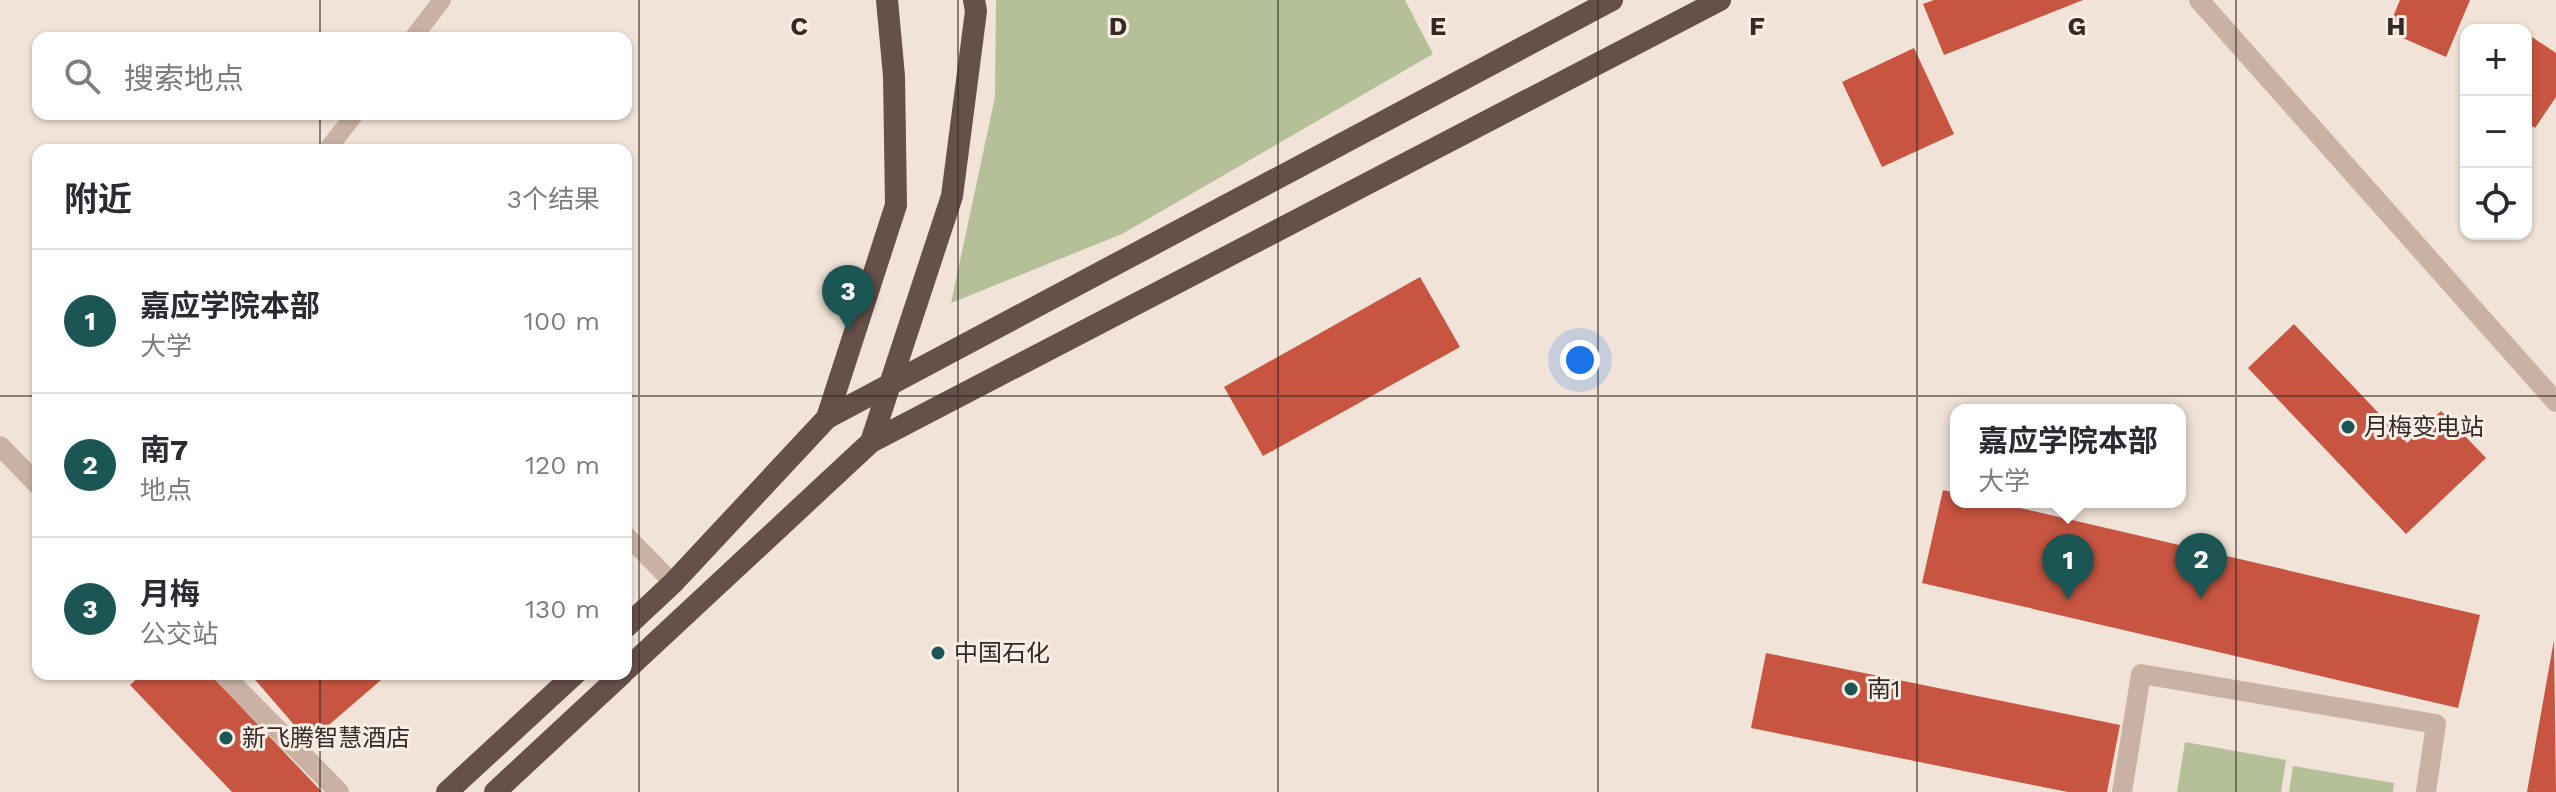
<!DOCTYPE html>
<html lang="zh">
<head>
<meta charset="utf-8">
<style>
	:root { --surface:#fff; --page:#f2f2f3; --text:#2b2b33; --muted:#7c7c81; --line:#e1e1e2; --accent:#1b5655 }
	body { margin:0; font-family:"Work Sans","Noto Sans SC",sans-serif; background:var(--page); color:var(--text) }
	.controls { position:absolute; right:24px; top:24px; display:grid; overflow:hidden; border-radius:16px; box-shadow:0 2px 6px #0004 }
	.controls button { width:72px; height:72px; display:grid; place-items:center; padding:0; border:0; border-bottom:2px solid var(--line); background:var(--surface); color:var(--text); font:40px sans-serif }
	.you { position:absolute; left:1580px; top:360px; width:28px; height:28px; margin:-20px; border:6px solid #fff; border-radius:50%; background:#1a73e8; box-shadow:0 0 0 12px #1a73e833 }
	.badge { display:grid; place-items:center; width:52px; height:52px; border-radius:50%; background:var(--accent); color:#fff; font-size:26px; font-weight:700 }
	.pin { position:absolute; translate:-50% -66px; filter:drop-shadow(0 2px 4px #0008) }
	.pin::after { content:''; position:absolute; top:42px; width:28px; height:24px; background:inherit; clip-path:polygon(0 0,100% 0,50% 100%) }
	.popup { position:absolute; left:1950px; top:404px; width:236px; height:104px; box-sizing:border-box; display:grid; place-content:center; border-radius:16px; background:var(--surface); filter:drop-shadow(0 2px 6px #0005); font-size:26px; white-space:nowrap; color:var(--muted) }
	.popup b { font-size:30px; color:var(--text) }
	.popup::after { content:''; position:absolute; left:50%; top:100%; margin-left:-16px; border:16px solid transparent; border-top-color:var(--surface) }
	.list { margin:0; padding:0; list-style:none }
	h2 { display:flex; justify-content:space-between; align-items:center; height:104px; margin:0; padding:0 32px; font-size:34px }
	h2 small { font-size:26px; font-weight:400; color:var(--muted) }
	.list li { display:grid; grid-template-columns:52px 1fr auto; gap:24px; align-items:center; box-sizing:border-box; height:144px; padding:0 32px; border-top:2px solid var(--line) }
	.list b { display:block; font-size:30px; white-space:nowrap }
	.list p { margin:0; font-size:26px; white-space:nowrap; color:var(--muted) }
	.list em { font-size:26px; font-style:normal; color:var(--muted) }
	.icon { flex:none; width:44px; height:44px; fill:none; stroke:currentColor; stroke-width:2; stroke-linecap:round; stroke-linejoin:round }
	.map { position:relative; flex:none; width:2556px; height:792px; overflow:hidden }
	.search { position:absolute; background:var(--surface); box-shadow:0 2px 6px #0004; left:32px; top:32px; width:600px; height:88px; display:flex; align-items:center; gap:20px; box-sizing:border-box; padding:0 28px; border-radius:16px; color:var(--muted); font-size:30px }
	.panel { position:absolute; background:var(--surface); box-shadow:0 2px 6px #0004; left:32px; top:144px; width:600px; height:536px; border-radius:16px }
	.map>svg:first-child { display:block }
	.green { fill:#b6c098 }
	.building { fill:#c75541 }
	.lines { fill:none; stroke-linecap:round; stroke-linejoin:round }
	.service { stroke:#c9b2a4; stroke-width:18 }
	.minor { stroke:#c9b2a4; stroke-width:20 }
	.trunk { stroke:#66504a; stroke-width:22 }
	.grid { fill:none; stroke:#352926; stroke-width:2; stroke-opacity:0.55 }
	.poi-dot { fill:#1b5655; stroke:#f9eee5; stroke-width:3 }
	.labels { text-anchor:middle; stroke-width:6; stroke-linejoin:round; paint-order:stroke }
	.poi-label { font-size:24px; fill:#352926; stroke:#f9eee5; text-anchor:start }
	.grid-label { font-size:26px; text-anchor:middle; font-weight:bold; fill:#352926; stroke:#f9eee5; stroke-width:6; stroke-linejoin:round; paint-order:stroke }
</style>
</head>
<body>
<div class="map">
<svg width="2556" height="792" viewBox="0 0 2556 792">
	<rect width="100%" height="100%" fill="#f1e3d8"/>
	<path class="green" d="M996 0H1405L1433 54 1122 234 951 303 995 97Z
		M2185 742 2286 760 2281 792H2177Z
		M2293 766 2394 783 2393 792H2289Z"/>
	<path class="building" d="M1934 0H2083L1944 55 1923 4Z
		M2400 0H2470L2446 57 2387 31Z
		M2526 33 2556 53V97L2535 128 2526 122Z
		M1914 48 1954 134 1882 167 1842 82Z
		M1420 277 1460 347 1263 456 1224 387Z
		M2294 324 2407 443 2441 411 2486 458 2406 534 2248 368Z
		M1943 490 1956 493V502H1994L2480 615 2458 708 1922 583Z
		M2554 640 2556 792H2527Z
		M1766 653 2120 725 2107 792H2068L1751 728Z
		M142 674H210L322 792H232L130 685Z
		M250 674H388L309 742Z"/>
	<g class="lines">
		<path class="service" d="M413 38 442 0
			M327 150 355 114
			M626 535 673 583"/>
		<path class="minor" d="M2199 0 2556 402
			M0 446 38 485
			M223 674 339 792
			M2122 792 2141 674 2436 724 2426 792"/>
		<path class="trunk" d="M827 418 896 205 894 76 887 0
			M871 442 952 196 976 11 974 0
			M626 627 673 583 827 418 1612 0
			M626 670 871 442 1720 0
			M447 792 575 674
			M495 792 622 674"/>
	</g>
	<path class="grid" d="M320 0V38M639 0V792M958 0V792M1278 0V792M1598 0V792M1917 0V792M2236 0V792M320 114V150M0 396H38M626 396H2556M320 674V792"/>
	<g class="poi-dot">
		<circle cx="2348" cy="427" r="8"/>
		<circle cx="938" cy="653" r="8"/>
		<circle cx="1851" cy="689" r="8"/>
		<circle cx="226" cy="738" r="8"/>
	</g>
	<g class="labels">
		<g class="poi-label">
			<text x="2364" y="435">月梅变电站</text>
			<text x="954" y="661">中国石化</text>
			<text x="1867" y="697">南1</text>
			<text x="242" y="746">新飞腾智慧酒店</text>
		</g>
	</g>
	<g class="grid-label">
		<text x="799" y="35">C</text>
		<text x="1118" y="35">D</text>
		<text x="1438" y="35">E</text>
		<text x="1757" y="35">F</text>
		<text x="2077" y="35">G</text>
		<text x="2396" y="35">H</text>
	</g>
</svg>
<div class="controls">
<button>+</button>
<button>−</button>
<button><svg class="icon" aria-label="locate" viewBox="0 0 24 24"><circle cx="12" cy="12" r="6"/><path d="M12 2v4M12 18v4M2 12h4M18 12h4"/></svg></button>
</div>
<div class="you"></div>
<div class="pin badge" style="left:2068px;top:600px">1</div>
<div class="popup"><b>嘉应学院本部</b>大学</div>
<div class="pin badge" style="left:2201px;top:599px">2</div>
<div class="pin badge" style="left:848px;top:331px">3</div>
<div class="search"><svg class="icon" aria-label="search" viewBox="0 0 24 24"><circle cx="10" cy="10" r="6"/><path d="M15 15l6 6"/></svg>搜索地点</div>
<section class="panel">
<h2>附近<small>3个结果</small></h2>
<ul class="list">
<li><span class="badge">1</span><div><b>嘉应学院本部</b><p>大学</p></div><em>100 m</em></li>
<li><span class="badge">2</span><div><b>南7</b><p>地点</p></div><em>120 m</em></li>
<li><span class="badge">3</span><div><b>月梅</b><p>公交站</p></div><em>130 m</em></li>
</ul>
</section>
</div>
</body>
</html>
